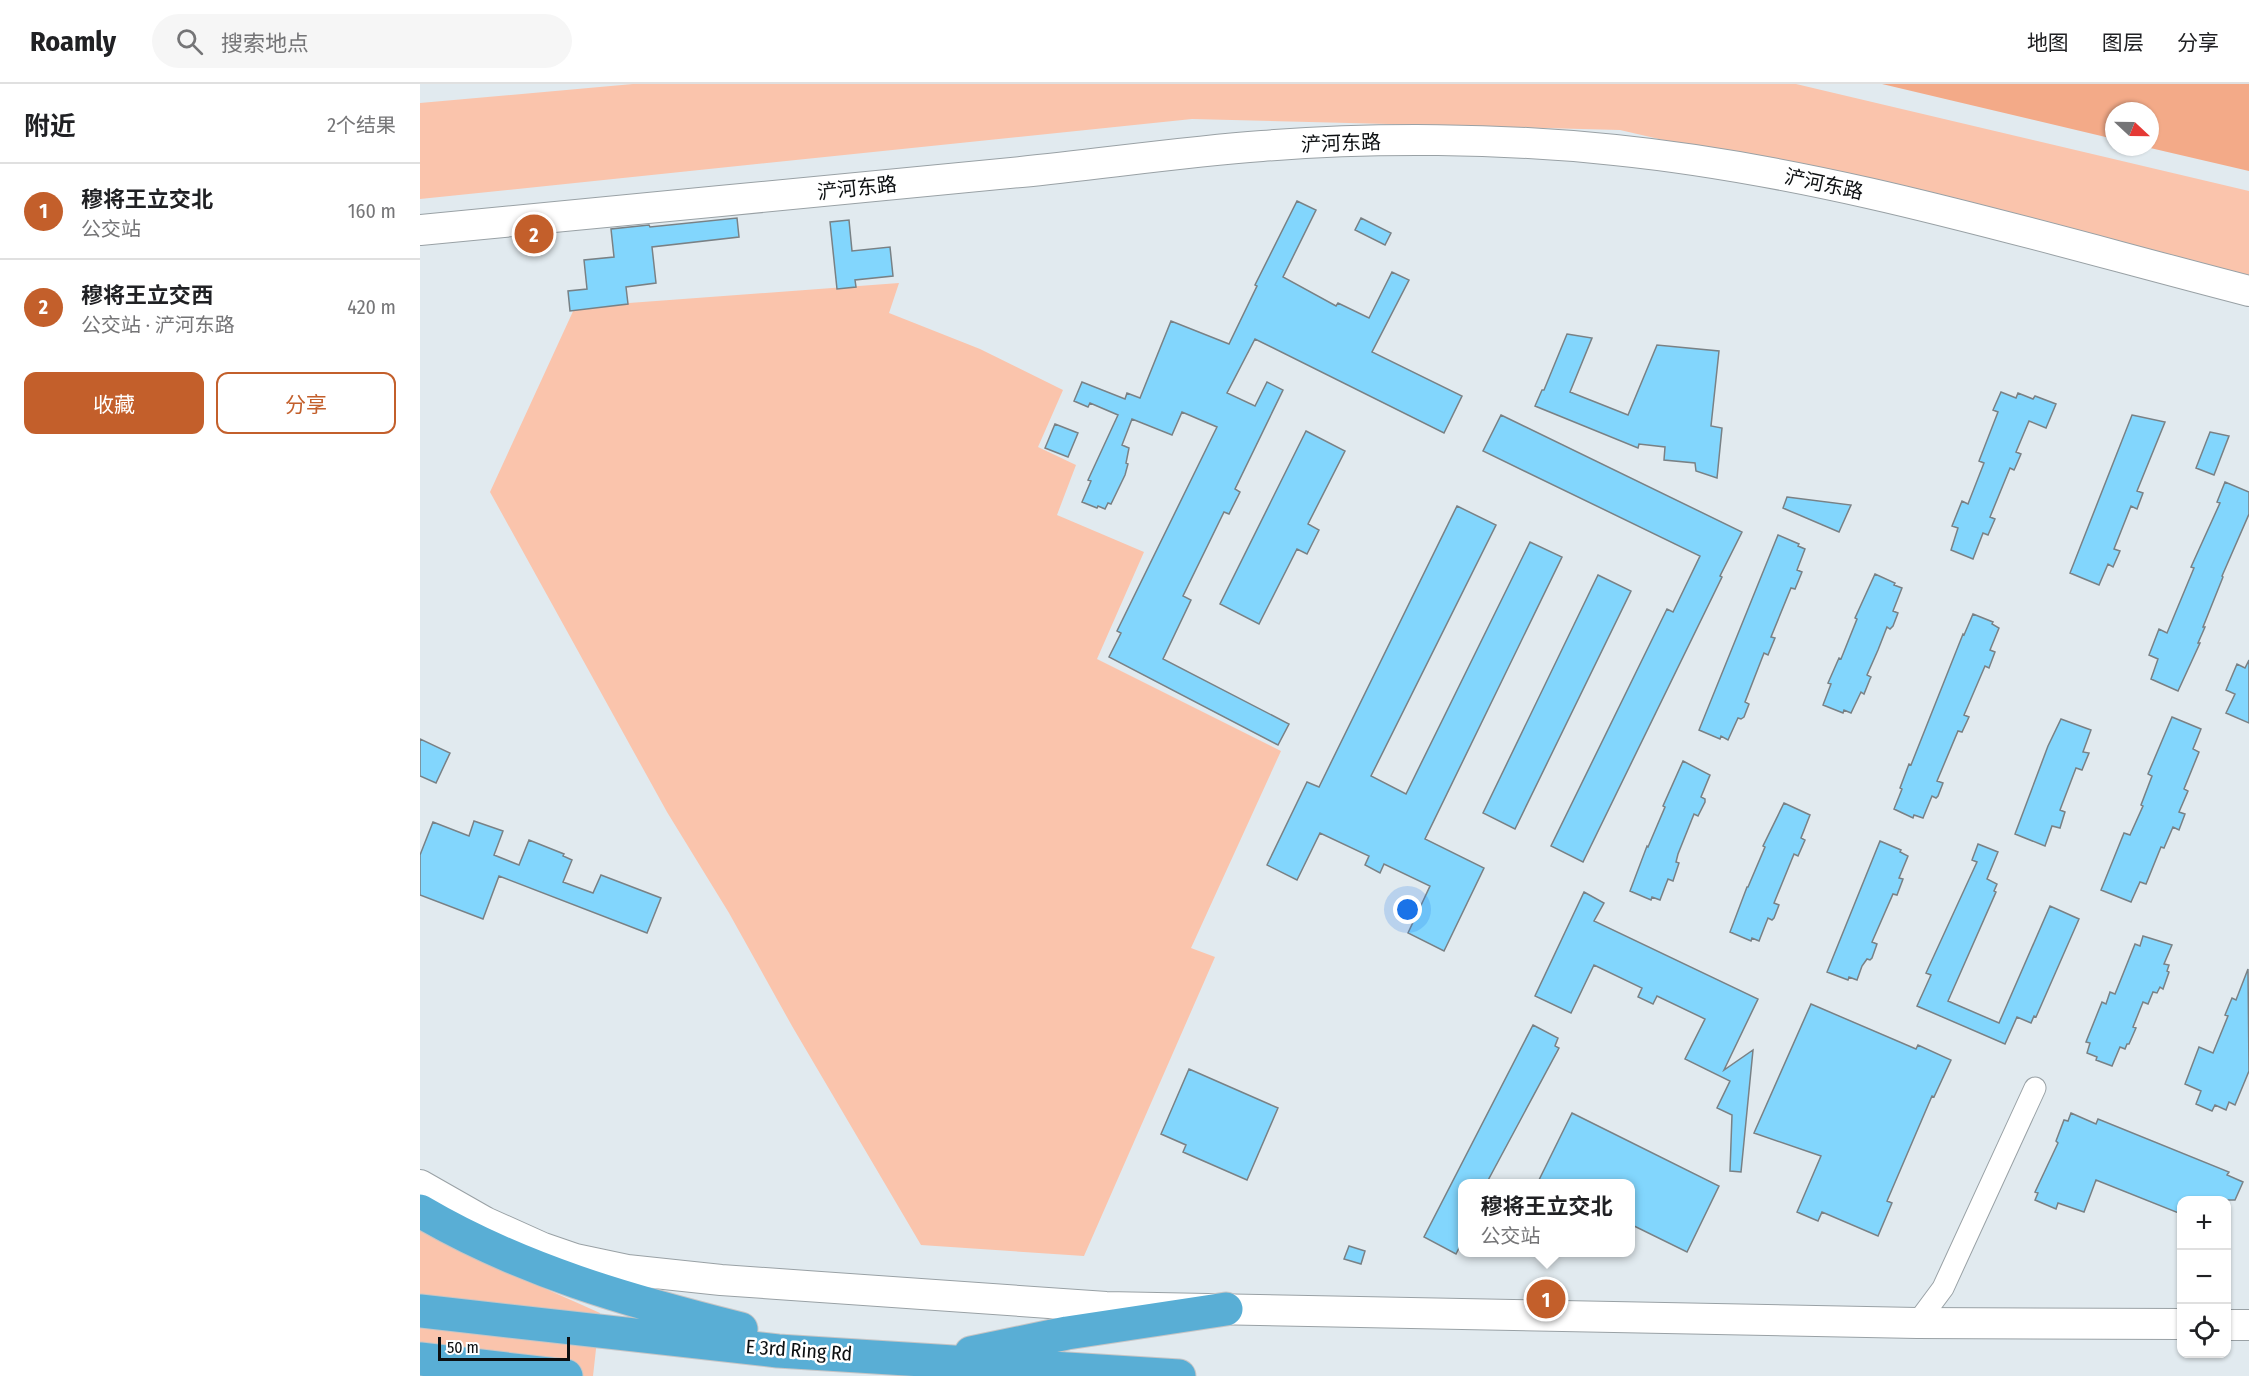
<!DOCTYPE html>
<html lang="zh">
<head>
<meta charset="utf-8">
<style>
	:root { --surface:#fff; --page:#f6f6f6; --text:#202124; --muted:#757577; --line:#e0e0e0; --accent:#c35f2b }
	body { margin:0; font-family:"Fira Sans Condensed","Noto Sans SC",sans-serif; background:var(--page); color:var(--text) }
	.controls { position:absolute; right:18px; bottom:18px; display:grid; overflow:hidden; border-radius:12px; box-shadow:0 2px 4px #0004 }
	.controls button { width:54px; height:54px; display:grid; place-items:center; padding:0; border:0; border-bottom:2px solid var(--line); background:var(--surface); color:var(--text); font:30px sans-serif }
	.compass { position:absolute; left:1685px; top:18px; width:54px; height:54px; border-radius:50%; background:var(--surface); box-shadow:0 2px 4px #0004; rotate:112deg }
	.scale { position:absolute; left:18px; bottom:15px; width:132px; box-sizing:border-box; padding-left:6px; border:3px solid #0c0f11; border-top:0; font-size:16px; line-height:21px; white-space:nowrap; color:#0c0f11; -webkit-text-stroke:4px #fff; paint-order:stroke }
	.you { position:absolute; left:988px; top:826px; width:21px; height:21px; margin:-15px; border:4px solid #fff; border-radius:50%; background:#1a73e8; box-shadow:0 0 0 9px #1a73e833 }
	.badge { display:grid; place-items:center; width:39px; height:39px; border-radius:50%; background:var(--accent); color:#fff; font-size:20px; font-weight:700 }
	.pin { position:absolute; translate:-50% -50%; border:3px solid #fff; box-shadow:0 2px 6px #0006 }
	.popup { position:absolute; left:1038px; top:1095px; width:177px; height:78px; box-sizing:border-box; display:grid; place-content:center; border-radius:12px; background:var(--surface); filter:drop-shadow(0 2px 4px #0005); font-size:20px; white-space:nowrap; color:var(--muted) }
	.popup b { font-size:22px; color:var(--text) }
	.popup::after { content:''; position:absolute; left:50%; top:100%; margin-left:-12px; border:12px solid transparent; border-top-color:var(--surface) }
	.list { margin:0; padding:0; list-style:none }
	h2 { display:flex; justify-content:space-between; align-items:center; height:78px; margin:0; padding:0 24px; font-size:26px }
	h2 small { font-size:20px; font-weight:400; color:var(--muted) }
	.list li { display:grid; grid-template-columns:39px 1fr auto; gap:18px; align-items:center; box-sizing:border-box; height:96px; padding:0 24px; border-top:2px solid var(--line) }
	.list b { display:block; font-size:22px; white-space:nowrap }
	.list p { margin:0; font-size:20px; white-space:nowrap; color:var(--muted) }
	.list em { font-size:20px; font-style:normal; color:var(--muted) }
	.actions { display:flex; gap:12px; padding:18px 24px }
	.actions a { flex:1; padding:14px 0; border:2px solid var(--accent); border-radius:12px; text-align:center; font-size:21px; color:var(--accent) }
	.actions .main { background:var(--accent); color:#fff }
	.icon { flex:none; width:33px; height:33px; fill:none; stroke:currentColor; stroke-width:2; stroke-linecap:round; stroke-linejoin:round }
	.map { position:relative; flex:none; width:1829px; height:1292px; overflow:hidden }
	header { display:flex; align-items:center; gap:36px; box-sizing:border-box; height:84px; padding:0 30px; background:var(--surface); border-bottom:2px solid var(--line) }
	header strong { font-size:28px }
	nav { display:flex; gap:33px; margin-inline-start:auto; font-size:21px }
	.search { width:420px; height:54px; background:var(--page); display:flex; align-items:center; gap:15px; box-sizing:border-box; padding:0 21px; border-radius:33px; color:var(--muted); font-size:22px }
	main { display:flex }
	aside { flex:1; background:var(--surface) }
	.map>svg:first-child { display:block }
	.green { fill:#fac4ac }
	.water { fill:#f3aa88 }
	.building { fill:#82d6fd; stroke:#798185; stroke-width:1.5 }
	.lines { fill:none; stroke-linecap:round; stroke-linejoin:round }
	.street-casing { stroke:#99a1a5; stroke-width:23 }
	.secondary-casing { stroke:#99a1a5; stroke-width:32 }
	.highway-casing { stroke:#c5c5c6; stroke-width:35 }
	.street { stroke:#fff; stroke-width:21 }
	.secondary { stroke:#fff; stroke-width:30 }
	.highway { stroke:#59aed5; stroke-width:33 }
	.labels { text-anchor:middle; stroke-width:5; stroke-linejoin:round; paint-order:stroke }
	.street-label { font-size:20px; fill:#0c0f11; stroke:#fff }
</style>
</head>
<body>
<header>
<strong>Roamly</strong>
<div class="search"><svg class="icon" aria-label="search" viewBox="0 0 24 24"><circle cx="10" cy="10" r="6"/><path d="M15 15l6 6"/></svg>搜索地点</div>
<nav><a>地图</a><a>图层</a><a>分享</a></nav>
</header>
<main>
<aside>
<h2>附近<small>2个结果</small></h2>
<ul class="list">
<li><span class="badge">1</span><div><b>穆将王立交北</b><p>公交站</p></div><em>160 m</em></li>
<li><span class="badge">2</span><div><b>穆将王立交西</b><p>公交站 · 浐河东路</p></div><em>420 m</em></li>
</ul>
<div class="actions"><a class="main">收藏</a><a>分享</a></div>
</aside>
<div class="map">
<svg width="1829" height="1292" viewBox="0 0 1829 1292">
	<rect width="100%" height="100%" fill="#e1eaef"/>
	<path class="green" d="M213 0H1376L1829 107V191L1200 46 772 35 0 115V19Z
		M479 199 469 229 560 265 643 306 618 363 656 381 637 431 724 468 677 575 861 667 771 864 795 873 664 1172 501 1161 372 942 309 829 247 728 70 408 155 223Z
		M0 1143 34 1164 180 1229 173 1292H0Z"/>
	<path class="water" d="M1462 0H1829V87L1726 63H1730V27H1694V55Z"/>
	<path class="building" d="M877 117 896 126 863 193 916 222 918 219 949 234 972 188 989 196 952 268 1042 312 1024 349 835 255 807 309 835 322 847 298 863 306 815 405 820 408 809 430 804 428 763 512 771 516 743 575 869 640 858 661 689 573 701 549 697 547 797 343 762 328 752 351 712 335 702 361 709 364 706 379 708 380 705 391 691 420 688 419 685 425 678 422 677 424 662 418 671 397 668 396 698 331 670 319 668 323 654 317 662 298 705 315 707 309 720 314 751 237 809 260 837 202 835 201Z
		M317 134 319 153 232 163 236 199 206 203 208 220 150 227 148 207 167 205 164 176 194 173 191 145 229 141 230 143Z
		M941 134 971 149 965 161 935 146Z
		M429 136 432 167 470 163 473 192 435 196 436 203 417 205 410 138Z
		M1147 250 1172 254 1150 308 1208 331 1237 261 1299 267 1291 342 1302 344 1297 394 1276 387 1275 379 1244 376 1245 363 1219 360 1218 364 1115 322 1122 306H1124Z
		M1581 308 1596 314 1598 309 1613 315 1615 312 1636 320 1626 344 1609 337 1596 368 1601 370 1595 384 1594 386 1590 384 1570 433 1575 435 1568 451 1563 449 1553 475 1531 466 1538 444 1532 442 1542 417 1548 420 1564 379 1559 377 1578 328 1573 326Z
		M1081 331 1322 448 1300 492 1302 493 1163 778 1131 762 1247 525 1253 528 1280 472 1063 367Z
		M1712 331 1745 338 1717 407 1723 409 1717 425 1711 422 1694 465 1700 467 1693 483 1688 480 1679 501 1650 489Z
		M635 340 658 349 648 373 625 364Z
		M886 347 925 367 888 440 899 446 887 470 877 465 839 540 800 520Z
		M1790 348 1809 352 1794 391 1776 384Z
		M1805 398 1829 408V430L1802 492 1803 493 1783 543H1785L1778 559H1780L1758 607 1731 595 1738 575 1729 571 1739 545 1747 549 1774 484 1771 483 1800 419 1797 418Z
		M1367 413 1431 421 1419 448 1363 424Z
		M1037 422 1076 441 951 692 986 710 1110 458 1142 473 1005 755 1064 784 1024 867 988 849 1010 802 964 780 960 789 945 781 949 772 900 749 877 796 847 781 887 698 899 703Z
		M1358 451 1379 460 1378 462 1385 465 1377 486 1382 488 1375 505 1371 504 1351 553 1355 554 1348 571 1344 569 1325 618 1329 620 1324 633 1321 635 1318 634 1308 656 1301 652 1300 655 1279 646Z
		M1455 490 1475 499 1474 501 1482 504 1473 527 1478 529 1473 542 1470 545 1467 543 1458 566 1447 591 1451 593 1450 595 1444 610 1441 608 1431 629 1424 626 1423 629 1403 621 1411 600 1408 599 1419 574 1421 575 1437 535 1435 534Z
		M1178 491 1211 507 1095 745 1063 729Z
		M1553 530 1573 538 1572 540 1579 544 1570 566 1575 568 1569 584 1565 582 1544 631 1549 633 1542 648 1538 647 1517 697 1523 699 1518 712 1516 714 1512 712 1503 734 1494 731 1493 734 1474 725 1482 705 1480 704 1489 680 1491 681 1543 550 1544 551Z
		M1829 576V639L1806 629 1815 610 1806 606 1817 580 1825 584Z
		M1752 633 1781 645 1773 665 1779 668 1764 705 1768 707 1759 728 1765 730 1759 746 1753 743 1744 764 1741 763 1726 800 1720 798 1711 818 1681 806 1704 749 1710 751 1723 722 1721 721 1732 692 1728 690Z
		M1641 635 1671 646 1663 668 1669 669 1662 686 1656 684 1640 726 1645 728 1640 744 1632 742 1625 762 1595 750 1628 662Z
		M0 655 30 669 16 699 0 692Z
		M1263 677 1290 691 1281 713 1285 715V718L1278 732 1274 730 1258 770 1256 778 1259 779 1253 797 1248 795 1240 816 1232 813 1231 816 1210 807 1227 762 1228 763 1245 723 1243 722Z
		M1364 719 1390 731 1381 754 1385 756 1378 772 1374 770 1354 819 1359 821 1354 834 1352 836 1348 834 1339 857 1332 854 1331 857 1310 848 1327 803H1328L1345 763 1343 762Z
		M54 737 83 747 74 771 99 781 109 756 144 770 143 772 152 776 143 798 173 809 181 791 241 814 227 849 79 792 63 835 0 811V771L13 738 49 752Z
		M1460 757 1481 766 1480 768 1488 772 1479 794 1483 795 1477 811 1473 810 1452 858 1457 860 1452 874 1450 876 1447 875 1442 882 1437 896 1429 893 1428 896 1407 888Z
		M1558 760 1578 768 1567 795 1577 800 1574 807 1576 808 1528 917 1579 939 1630 822 1659 835 1616 933 1614 932 1611 939 1597 933 1585 960 1497 922 1511 891 1506 889 1557 778 1552 776Z
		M1164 808 1184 819 1174 837 1338 915 1304 986 1333 966 1321 1088 1310 1087 1312 1031 1297 1024 1310 997 1265 975 1285 935 1237 912 1233 920 1218 913 1222 904 1174 881 1151 929 1115 912Z
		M1723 852 1752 861 1744 880 1749 881 1747 887 1749 888 1743 905 1740 903 1737 909 1733 908 1728 920 1723 918 1713 943 1716 944 1709 960H1707L1705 965 1700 963 1692 982 1676 976 1677 973 1667 969 1670 959 1666 958 1682 918 1686 920 1690 908 1695 910 1715 860 1720 862Z
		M1828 885 1829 987 1815 1021 1809 1018 1806 1026 1795 1021 1792 1027 1776 1020 1781 1007 1765 1000 1779 963 1793 969 1808 932 1805 931 1812 914 1816 916Z
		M1391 920 1496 965 1498 961 1531 976 1514 1013 1512 1012 1467 1117 1472 1119 1458 1152 1402 1128 1398 1137 1377 1128 1401 1072 1334 1049Z
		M1113 941 1138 954 1135 962 1139 964 1066 1100H1042V1158L1036 1170 1004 1153Z
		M769 985 858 1024 827 1096 763 1068 766 1061 741 1050Z
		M1152 1029 1299 1102 1267 1168 1210 1140V1100H1117Z
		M1651 1029 1676 1040 1678 1035 1809 1088 1807 1091 1823 1098 1815 1116H1761V1130L1676 1096 1664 1128 1638 1119 1636 1125 1615 1116 1618 1109 1615 1108 1638 1059 1636 1057 1644 1036 1648 1037Z
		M929 1162 945 1167 941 1180 924 1175Z"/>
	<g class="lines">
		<defs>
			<path id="street" d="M1497 1239 1523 1204 1615 1004"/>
			<path id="secondary" d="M0 146C200 126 401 108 601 88 681 80 761 68 842 62 955 53 1081 54 1195 66 1411 88 1619 153 1829 207
				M0 1101 65 1138 123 1164 155 1175 207 1186 301 1196 686 1223 1497 1239 1762 1240
				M1806 1241H1829"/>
			<path id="highway" d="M0 1127C100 1186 209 1217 321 1245
				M0 1227 358 1267 759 1292
				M551 1269 647 1249 806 1225
				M0 1275 146 1292"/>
		</defs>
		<use href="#street" class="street-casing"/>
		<use href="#secondary" class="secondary-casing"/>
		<use href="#highway" class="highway-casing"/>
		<use href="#street" class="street"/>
		<use href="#secondary" class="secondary"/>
		<use href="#highway" class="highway"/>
	</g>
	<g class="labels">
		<g class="street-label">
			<text transform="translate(921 59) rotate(-2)" y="7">浐河东路</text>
			<text transform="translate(1404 100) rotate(12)" y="7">浐河东路</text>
			<text transform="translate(437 104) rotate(-6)" y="7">浐河东路</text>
			<text transform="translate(379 1266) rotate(4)" y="7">E 3rd Ring Rd</text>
		</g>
	</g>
</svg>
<div class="controls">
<button>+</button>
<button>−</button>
<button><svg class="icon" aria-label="locate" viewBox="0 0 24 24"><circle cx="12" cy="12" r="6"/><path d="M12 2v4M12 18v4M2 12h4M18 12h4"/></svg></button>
</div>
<svg class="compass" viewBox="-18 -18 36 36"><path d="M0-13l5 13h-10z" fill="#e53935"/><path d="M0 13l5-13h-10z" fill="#757577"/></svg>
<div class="scale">50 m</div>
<div class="you"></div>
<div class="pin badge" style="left:1126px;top:1215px">1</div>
<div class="popup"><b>穆将王立交北</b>公交站</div>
<div class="pin badge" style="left:114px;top:150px">2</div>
</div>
</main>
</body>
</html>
